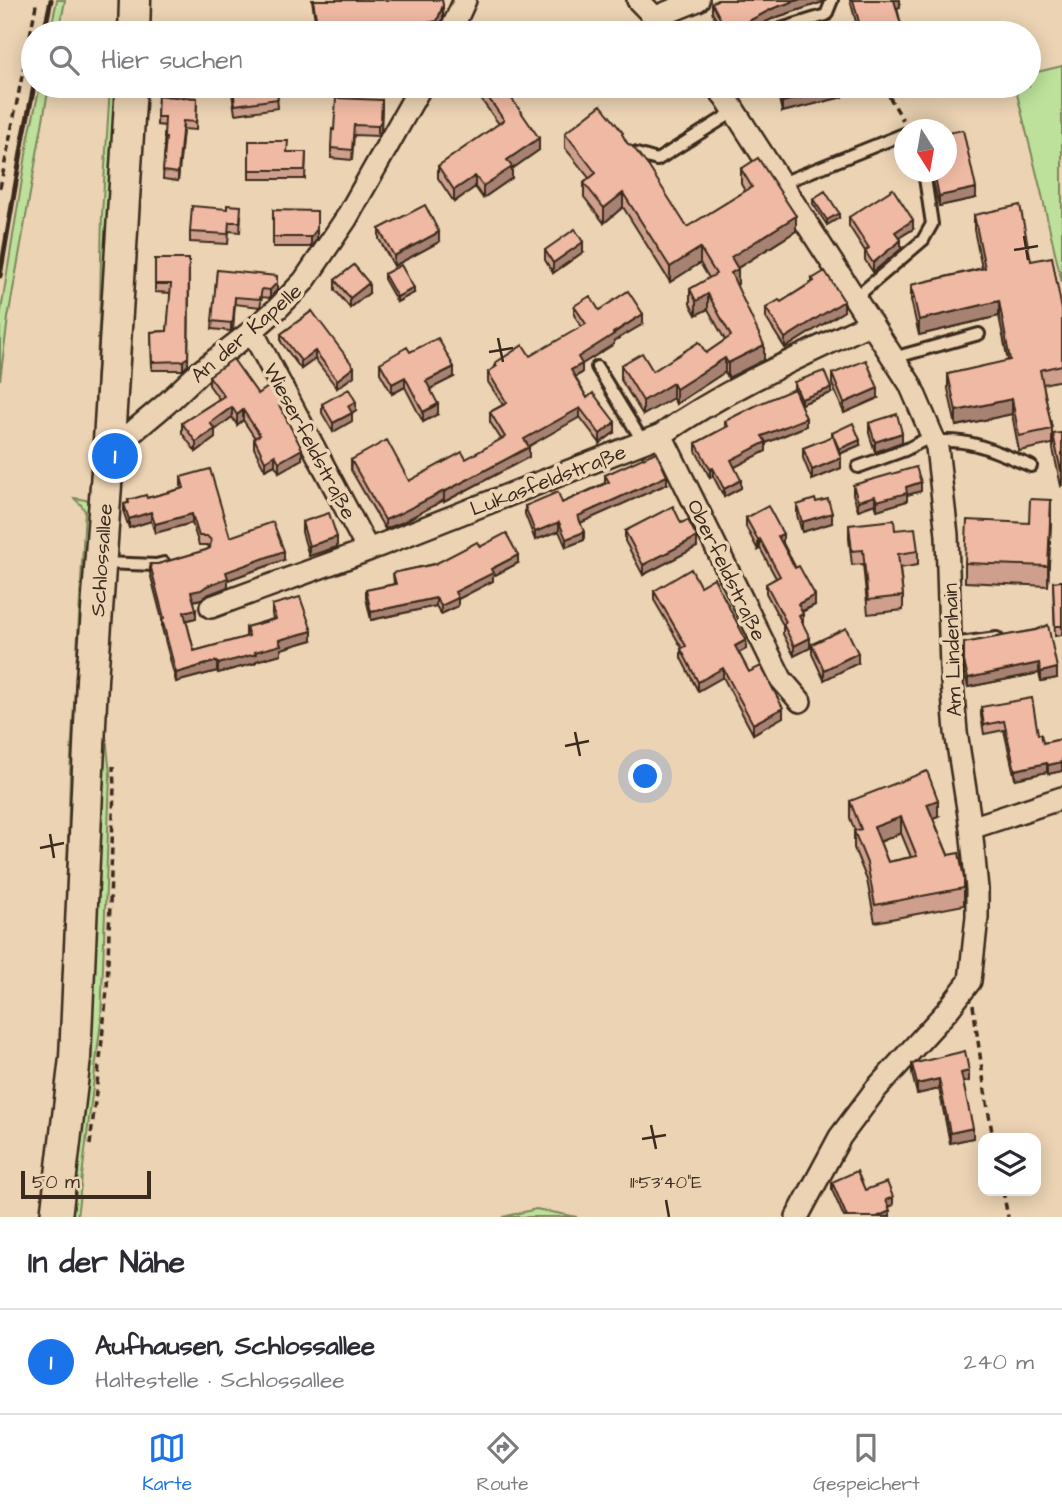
<!DOCTYPE html>
<html lang="de">
<head>
<meta charset="utf-8">
<style>
	:root { --surface:#fff; --page:#f2f2f3; --text:#2b2b33; --muted:#7c7c81; --line:#e1e1e2; --accent:#1a73e8 }
	body { margin:0; font-family:"Architects Daughter",sans-serif; background:var(--page); color:var(--text) }
	.controls { position:absolute; right:21px; bottom:21px; display:grid; overflow:hidden; border-radius:14px; box-shadow:0 4px 18px #0003 }
	.controls button { width:63px; height:63px; display:grid; place-items:center; padding:0; border:0; border-bottom:2px solid var(--line); background:var(--surface); color:var(--text); font:35px sans-serif }
	.compass { position:absolute; left:894px; top:119px; width:63px; height:63px; border-radius:50%; background:var(--surface); box-shadow:0 4px 18px #0003; rotate:169deg }
	.scale { position:absolute; left:21px; bottom:18px; width:130px; box-sizing:border-box; padding-left:7px; border:4px solid #3b2a1e; border-top:0; font-size:19px; line-height:24px; white-space:nowrap; color:#3b2a1e; -webkit-text-stroke:5px #ebd3b3; paint-order:stroke }
	.you { position:absolute; left:646px; top:777px; width:24px; height:24px; margin:-18px; border:5px solid #fff; border-radius:50%; background:#1a73e8; box-shadow:0 0 0 10px #1a73e833 }
	.badge { display:grid; place-items:center; width:46px; height:46px; border-radius:50%; background:var(--accent); color:#fff; font-size:23px; font-weight:700 }
	.pin { position:absolute; translate:-50% -50%; border:4px solid #fff; box-shadow:0 2px 7px #0006 }
	.list { margin:0; padding:0; list-style:none }
	h2 { display:flex; justify-content:space-between; align-items:center; height:91px; margin:0; padding:0 28px; font-size:30px }
	h2 small { font-size:23px; font-weight:400; color:var(--muted) }
	.list li { display:grid; grid-template-columns:46px 1fr auto; gap:21px; align-items:center; box-sizing:border-box; height:105px; padding:0 28px; border-top:2px solid var(--line) }
	.list b { display:block; font-size:26px; white-space:nowrap }
	.list p { margin:0; font-size:23px; white-space:nowrap; color:var(--muted) }
	.list em { font-size:23px; font-style:normal; color:var(--muted) }
	.icon { flex:none; width:38px; height:38px; fill:none; stroke:currentColor; stroke-width:2; stroke-linecap:round; stroke-linejoin:round }
	.map { position:relative; flex:none; width:1062px; height:1217px; overflow:hidden }
	.search { position:absolute; background:var(--surface); box-shadow:0 4px 18px #0003; left:21px; right:21px; top:21px; height:77px; display:flex; align-items:center; gap:18px; box-sizing:border-box; padding:0 24px; border-radius:38px; color:var(--muted); font-size:26px }
	.sheet { height:196px; background:var(--surface) }
	nav { display:flex; justify-content:space-around; align-items:center; box-sizing:border-box; height:98px; border-top:2px solid var(--line); background:var(--surface); font-size:19px; color:var(--muted) }
	nav a { display:grid; justify-items:center; gap:4px }
	nav .on { color:var(--accent) }
	.map>svg:first-child { display:block }
	.green { fill:#bde19b; stroke:#7c865c; stroke-width:2 }
	.lines { fill:none; stroke-linecap:round; stroke-linejoin:round }
	.lane-casing { stroke:#3b2a1e; stroke-width:16 }
	.street-casing { stroke:#3b2a1e; stroke-width:26 }
	.secondary-casing { stroke:#3b2a1e; stroke-width:35 }
	.path { stroke:#3b2a1e; stroke-width:3.5; stroke-dasharray:7 5; stroke-linecap:butt }
	.lane { stroke:#ebd3b3; stroke-width:10 }
	.street { stroke:#ebd3b3; stroke-width:21 }
	.secondary { stroke:#ebd3b3; stroke-width:30 }
	.rail { stroke:#3b2a1e; stroke-width:5 }
	.wall { fill:#ce9f8c; stroke:#3b2a1e; stroke-width:2; fill-rule:evenodd }
	.shaded-wall { fill:#a78272; stroke:#3b2a1e; stroke-width:2 }
	.building { fill:#efb9a3; stroke:#3b2a1e; stroke-width:2; fill-rule:evenodd }
	.ticks { fill:none; stroke:#3b2a1e; stroke-width:2.5 }
	.labels { text-anchor:middle; stroke-width:7; stroke-linejoin:round; paint-order:stroke }
	.street-label { font-size:21px; fill:#3b2a1e; stroke:#ebd3b3 }
	.ticks-label { font-size:18px; text-anchor:middle; fill:#3b2a1e; stroke:#ebd3b3; stroke-width:7; stroke-linejoin:round; paint-order:stroke }
</style>
</head>
<body>
<div class="map">
<svg width="1062" height="1217" viewBox="0 0 1062 1217">
	<rect width="100%" height="100%" fill="#ebd3b3"/>
	<filter id="ink" filterUnits="userSpaceOnUse"><feTurbulence type="fractalNoise" baseFrequency=".0143" numOctaves="2"/><feDisplacementMap in="SourceGraphic" scale="14" xChannelSelector="R" yChannelSelector="G"/><feConvolveMatrix kernelMatrix="1 2 1 2 8 2 1 2 1" color-interpolation-filters="sRGB"/></filter>
	<g filter="url(#ink)">
		<path class="green" d="M57 0H65L59 33H50Z
			M1062 66V283L1041 191 1015 86H1029V74Z
			M40 86H49L8 318 0 380V317L29 136Z
			M110 86H118L97 484 91 491 100 300 102 215Z
			M74 498 92 501 63 1006 70 774 85 511 81 505Z
			M103 707 110 775 101 1021 77 1217H69Z
			M536 1209 577 1217H503Z"/>
		<g class="lines">
			<defs>
				<path id="lane" d="M768 33 826 15 832 0
					M633 153 657 160 735 111
					M782 183 904 134
					M855 298 923 240 932 224 925 178
					M893 358 979 334
					M597 367 643 442
					M935 442C971 437 998 453 1031 466
					M858 467 905 450 932 436
					M103 563 156 565 164 563
					M952 644 997 638"/>
				<path id="street" d="M638 0 670 33
					M656 17 698 0
					M450 33 465 0
					M716 86 726 98 910 384 937 447 947 535 951 669 956 732 971 828 977 889V917L970 981 947 1011 876 1089 840 1137 797 1217
					M252 331 368 550
					M661 435 781 679 800 701
					M109 449 135 430 166 404 201 371 252 331 278 308 304 281 346 219 421 86
					M211 607 368 550 661 435C726 389 799 357 871 323
					M971 828 1062 798"/>
				<path id="secondary" d="M134 33 135 0
					M56 1217 75 1058 92 680 108 457 131 86"/>
			</defs>
			<use href="#lane" class="lane-casing"/>
			<use href="#street" class="street-casing"/>
			<use href="#secondary" class="secondary-casing"/>
			<path class="path" d="M883 86 903 120
				M0 188 37 0
				M973 1005 985 1091 993 1138
				M100 1059 107 990 114 787 113 766
				M90 1145 99 1066
				M1003 1191 1008 1217"/>
			<use href="#lane" class="lane"/>
			<use href="#street" class="street"/>
			<use href="#secondary" class="secondary"/>
			<path class="rail" d="M44 33 51 0
				M0 276 24 135 34 86"/>
		</g>
		<path class="wall" d="M312 0H442L443 18 437 33H317Z
			M823 0V2L774 18 743 33H723L712 12V3Z
			M850 0H900V7L897 8 903 33H859Z
			M220 86H276L278 108 235 114 231 86 220 88Z
			M469 86H503L539 150 512 169V178L483 198 475 187 454 202 438 178V166L499 124 480 98 479 99Z
			M633 86H650L639 94Z
			M776 86H843V97L782 112Z
			M158 96 197 98 196 130 183 129 178 181 163 179 165 146H164L165 126 157 125Z
			M382 100 381 131 378 136 354 135 352 160 331 158V148L334 130Z
			M565 133 623 136 627 143 687 227 745 191 741 184V169L796 231 738 268V284L736 285 764 360 728 378 725 372 676 404 673 398 643 415 621 380V365L653 371 706 353 725 340 708 309 696 315 690 304V289L709 278 700 263 670 282 623 207 604 223 584 197V183L589 178 565 148Z
			M249 141 288 152H306L305 179H249Z
			M931 172H947L976 198 939 206Z
			M813 199 839 218 827 225 813 204Z
			M273 210 317 239 311 247H273Z
			M974 215 1031 261 1062 310V380L1043 384 1052 429V444L1019 451 1012 414 956 426 948 389V374L1008 361 999 316 919 335 911 300V285L982 268 974 230Z
			M241 216 240 232 229 231 228 244 190 242V232Z
			M849 217 913 229 899 238 901 249 873 272 865 260V251L849 226Z
			M379 229 439 242 394 266 379 239Z
			M545 250 583 252 553 273 545 260Z
			M155 259H189L188 365 183 370H152L151 332 167 331 171 293 155 292Z
			M217 270 277 283V290L270 298 262 297 260 307 235 304 233 329 231 331 212 329Z
			M384 274 414 293 397 302 384 279Z
			M812 279 844 311 785 348 766 318V308L781 302 812 282Z
			M335 280 369 293 350 308 335 290Z
			M574 306 599 310 643 324 614 341V344L582 364V373L575 377 587 398 615 432 600 443 580 417 528 446 529 457 444 502V500L401 523 385 529 351 470V460L409 481 466 459 501 439 490 422V412L503 405 488 382V372L495 368V363L530 356 582 327 574 315Z
			M312 311 354 376 337 388 315 359 301 369 281 342V334Z
			M410 352 454 377 430 389 438 414 423 422 405 387 392 394 380 373V363Z
			M832 374 878 398 844 413 832 384Z
			M209 376 258 394 281 409 302 459 279 472 275 465 265 470 254 448V438H255L243 420 237 425 232 417 215 430V438L196 452 182 433V423L219 399 209 385Z
			M794 382 831 393 801 404 794 387Z
			M322 404 356 410 352 413V421L333 432 322 413Z
			M725 421 806 426 766 443V451L734 467 741 488 724 497 713 476 710 478 696 451V443L725 428Z
			M869 423 902 442 875 452 869 433Z
			M832 433 860 445 840 454 841 468 812 480 803 458V448L832 437Z
			M1062 433V485L1061 486 1053 449V434Z
			M605 475 667 484 580 523 584 540 566 547 559 531 535 540 525 514V506L562 503 605 483Z
			M181 477 230 537 284 560 228 580V587L207 595 201 599 194 601 196 618 186 620 194 651 246 637V627L273 619 272 614V605L312 640 281 649V654L256 661V663L218 673 217 671 176 682 162 628V619L150 573V564H158L206 550 210 548 207 545H199L192 523 155 533 151 521 129 528 124 513V504L128 503V500L147 498 181 489Z
			M853 485 921 491 907 495V501L877 510 875 504 858 510 853 494Z
			M816 502 832 523 802 532 797 515V505Z
			M746 518 783 543 815 605 802 612V623L810 648 794 656 783 634V625L766 593V584L776 578 760 548 758 550 746 527Z
			M1051 519 1048 586 965 582V563L1029 523Z
			M302 522 337 547 309 556 302 532Z
			M681 523 697 547 643 575 625 541V531Z
			M849 525 895 530 918 551V565L900 568 903 596V610L868 614 863 564 852 565 849 539Z
			M480 547 518 563 493 576V581L458 599V606L441 614 436 606 371 620 366 598V590L394 584 393 573 435 564Z
			M1062 581V635L1055 636 1053 582Z
			M700 586 746 649 739 653 749 672 783 717 753 734 723 677 698 691 681 658V649L682 648 654 600V591Z
			M1036 630 1057 678 1041 681 1039 673 968 687 964 671V643Z
			M812 644 858 663 824 680 812 654Z
			M981 707 1038 734 1043 743 1062 739V771L1048 774 1047 772 1015 779 1004 730 984 734 981 716Z
			M850 801 938 816 933 818 948 855 964 878V905L875 922 867 880 854 848V831H855L850 818ZM901 833 911 857 888 862 880 842Z
			M912 1064 969 1081 963 1082 973 1138 950 1143 939 1089 917 1094 912 1074Z
			M832 1182 865 1190 893 1205 889 1207 890 1217H844L832 1190Z"/>
		<path class="shaded-wall" d="M798 0H823V2L774 18 743 33H727V32L774 8Z
			M894 0H900V7L894 9Z
			M443 5V18L437 33V21Z
			M639 86H650L639 94Z
			M843 87V97L782 112V102Z
			M382 100 381 131 378 136V126Z
			M183 121V129L178 181V173Z
			M539 138V150L512 169V178L483 198V186L507 160Z
			M475 176V187L454 202V190Z
			M976 188V198L939 206V196Z
			M623 193V207L604 223V208Z
			M317 211V239L311 247V237Z
			M839 213V218L827 225V220Z
			M796 216V231L731 272V257Z
			M913 220V229L895 240V232Z
			M439 232V242L394 266V256Z
			M901 240V249L873 272V263Z
			M583 242V252L553 273V263Z
			M700 248V263L670 282V267Z
			M189 267 188 365 183 370V361Z
			M738 269V284L731 288V273Z
			M277 276V290L270 298V290Z
			M369 283V293L350 308V298Z
			M414 288V293L397 302V297Z
			M708 294V309L696 315V301Z
			M235 297 233 329 231 331V323Z
			M844 301V311L785 348V338Z
			M999 301V316L919 335V320Z
			M643 314V324L614 341V344L582 364V373L571 379V370L578 357Z
			M764 345V360L728 378V363Z
			M315 351V359L301 369V361Z
			M725 358V372L676 404V389Z
			M354 367V376L337 388V380Z
			M454 367V377L426 391V381Z
			M405 377V387L392 394V384Z
			M673 383V398L643 415V401Z
			M831 388V393L801 404V399Z
			M878 388V398L844 413V403Z
			M1012 399V414L956 426V411Z
			M356 402V410L348 415V406Z
			M438 404V414L423 422V412Z
			M232 407V417L215 430V438L196 452V442L210 423Z
			M580 408V417L524 449V439Z
			M243 410V420L237 425V415Z
			M352 413V421L333 432V423Z
			M806 418V426L766 443V451L731 469V460L762 436Z
			M615 422V432L600 443V434Z
			M902 433V442L875 452V442Z
			M860 440V445L839 454V449Z
			M529 447V457L444 502V492Z
			M302 449V459L279 472V462Z
			M275 455V465L265 470V461Z
			M841 458V468L812 480V470Z
			M713 468V476L710 478V469Z
			M667 476V484L578 524V516Z
			M741 480V488L724 497V489Z
			M921 482V491L907 495V501L877 510V501L906 487Z
			M444 491V500L401 523 385 529V520Z
			M875 496V504L858 510V501Z
			M1051 500V519L1048 586V566Z
			M151 512V521L129 528V519Z
			M832 513V523L802 532V522Z
			M192 514V523L155 533V524Z
			M559 522V531L535 540V532Z
			M584 532V540L566 547V539Z
			M783 534V543L778 545V536Z
			M337 537V547L309 556V546Z
			M697 537V547L643 575V565Z
			M760 539V548L758 550V540Z
			M284 551V560L228 580V587L207 595 201 599 191 601V592L226 572Z
			M518 555V563L493 576V581L458 599V606L441 614V606L455 592 491 569Z
			M815 595V605L798 613V604Z
			M436 598V606L371 620V612Z
			M196 609V618L184 621V612Z
			M803 614V623L799 625V616Z
			M312 631V640L281 649V654L256 661V663L218 673V664L255 652 279 640Z
			M810 638V648L794 656V646Z
			M746 640V649L735 655V646Z
			M858 653V663L824 680V670Z
			M217 661V671L176 682V673Z
			M1039 663V673L968 687V678Z
			M723 668V677L698 691V682Z
			M1057 668V678L1041 681V672Z
			M783 708V717L753 734V724Z
			M1062 762V771L1048 774V765Z
			M1047 763V772L1015 779V770Z
			M938 800V816L927 821V804Z
			M901 817V833L874 844V827Z
			M969 1071V1081L961 1083V1073Z
			M939 1079V1089L917 1094V1084Z
			M973 1128V1138L950 1143V1133Z
			M893 1197V1205L886 1208V1200Z
			M890 1211V1217H877Z"/>
		<path class="building" d="M313 0H442L443 5 437 21 391 29 389 23 350 30V33H325L323 23 317 24Z
			M717 0H798L774 8 727 32 712 3Z
			M853 0H894L903 32 899 33H862Z
			M654 25 660 33H643Z
			M233 86H276L278 99 235 105Z
			M478 86H503L539 138 507 160 512 167 483 186 475 176 454 190 438 166 504 120 480 86 479 87Z
			M778 86H843V87L782 102Z
			M158 96 197 98 196 122 183 121 178 173 163 171 166 138H164L165 117H157Z
			M336 98 382 100 381 121 378 126 354 125 352 150 331 148 332 129 334 130Z
			M601 105 623 133 622 134 627 143 633 147 649 167 687 227 752 187 741 169 758 158 796 216 731 257 738 269 731 273 764 345 728 363 725 358 676 389 673 383 643 401 621 365 642 353 653 371 699 342 706 353 731 336 708 294 696 301 690 289 716 274 700 248 670 267 623 193 604 208 584 183 596 173 565 133Z
			M963 130 976 188 939 196 934 172H947V133Z
			M249 141H288L287 152H306L305 170H249Z
			M893 189 913 220 895 232 901 240 873 263 865 251 869 248 849 217Z
			M825 191 839 213 827 220 813 199Z
			M227 205 241 206 240 222H229L228 234 190 232 192 206 227 209Z
			M425 205 439 232 394 256 379 229Z
			M1020 205 1031 261 1052 257 1062 310V365L1040 370 1052 429 1019 436 1012 399 956 411 948 374 1010 360 999 301 919 320 911 285 985 268 974 215Z
			M273 210 317 211V229L311 237H273Z
			M575 229 583 242 553 263 545 250Z
			M155 259H189L188 357 183 361 152 362 151 332 167 331 171 284H155Z
			M354 265 369 283 350 298 335 280Z
			M401 265 414 288 397 297 384 274Z
			M217 270 277 276V283L270 290 262 289 260 299 235 297 233 321 231 323 212 321Z
			M825 271 844 301 785 338 766 308 779 300 781 302 814 281 812 279Z
			M628 291 643 314 613 333 614 334 578 357 582 364 571 370 587 398 593 393 615 422 600 434 580 408 524 439 529 447 444 492V491L401 513 385 520 351 460 387 440 409 481 462 452 466 459 505 437 490 412 507 403 488 372 497 366 495 363 523 345 530 356 586 324 574 306 590 296 599 310Z
			M312 311 354 367 337 380 315 351 301 361 281 334Z
			M438 338 454 367 426 381 438 404 423 412 405 377 392 384 380 363 407 347 410 352Z
			M233 359 258 394 271 385 281 403 279 405 302 449 279 462 275 455 265 461 254 438 260 435 243 410 237 415 232 407 210 423 215 429 196 442 182 423 224 396 209 376Z
			M866 360 878 388 844 403 832 374Z
			M824 371 831 388 801 399 794 382Z
			M349 389 356 402 348 406 352 413 333 423 322 404Z
			M794 389 806 418 762 436 766 442 731 460 741 480 724 489 713 468 710 469 696 443 728 426 725 421 759 404Z
			M897 414 902 433 875 442 869 423Z
			M853 423 860 440 839 449 832 433Z
			M1062 433V471H1061L1053 434Z
			M833 436 841 458 812 470 803 448Z
			M656 452 667 476 578 516 584 532 566 539 559 522 535 532 525 506 558 492 562 503 609 482 605 475Z
			M916 467 921 482 906 487 907 493 877 501 875 496 858 501 853 485Z
			M210 469 230 537 273 522 284 551 226 572 228 578 207 586 201 590 191 592 196 609 184 612 194 651 249 636 246 627 276 619 272 605 300 597 312 631 279 640 281 645 255 652 256 654 218 664 217 661 176 673 162 619 164 618 150 564H158L206 550 210 548 211 540 207 536H199L192 514 155 524 151 512 129 519 124 504 129 503 128 500 146 495 147 498 184 488 181 477Z
			M815 499 816 502 828 499 832 513 802 522 797 505Z
			M1030 499 1051 500 1048 566 965 563 967 520 1029 523Z
			M673 506 681 523 688 520 697 537 643 565 625 531Z
			M768 506 783 534 778 536 795 568 799 566 815 595 798 604 803 614 799 616 810 638 794 646 783 624 786 622 766 584 780 576 760 539 758 540 746 518Z
			M329 513 337 537 309 546 302 522Z
			M894 520 895 530 915 528 918 551 898 554 903 596 868 600 863 550 852 551 849 525Z
			M506 533 518 555 491 569 493 573 455 592 458 598 441 606 436 598 371 612 366 590 396 584 393 573 435 564 477 542 480 547Z
			M691 569 700 586 714 578 746 640 735 646 749 672 761 666 783 708 753 724 723 668 698 682 681 649 686 646 654 591Z
			M1062 581V626H1055L1053 582Z
			M1048 625 1057 668 1041 672 1039 663 968 678 964 661V643L1036 630Z
			M846 628 858 653 824 670 812 644Z
			M1032 698 1038 734H1041L1043 743 1062 739V762L1048 765 1047 763 1015 770 1004 721 984 725 981 707Z
			M927 771 938 800 927 804 948 855 959 853 964 878V888L875 905 867 863 854 831 861 829 850 801ZM901 817 917 856 888 862 874 827Z
			M965 1051 969 1071 961 1073 973 1128 950 1133 939 1079 917 1084 912 1064Z
			M857 1171 865 1190 887 1182 893 1197 886 1200 890 1211 877 1217H847L832 1182Z"/>
	</g>
	<path class="ticks" d="M1024 236 1028 260M1014 250 1038 246M498 338 503 362M489 352 513 348M575 732 580 756M565 746 589 741M50 834 54 858M40 848 64 843M651 1125 656 1149M642 1139 666 1135M666 1200 669 1217"/>
	<g class="labels">
		<g class="street-label">
			<text transform="translate(246 333) rotate(-41)" y="7">An der Kapelle</text>
			<text transform="translate(310 441) rotate(62)" y="7">Wieserfeldstraße</text>
			<text transform="translate(548 480) rotate(-21)" y="7">Lukasfeldstraße</text>
			<text transform="translate(101 560) rotate(-86)" y="7">Schlossallee</text>
			<text transform="translate(727 570) rotate(64)" y="7">Oberfeldstraße</text>
			<text transform="translate(952 650) rotate(-92)" y="7">Am Lindenhain</text>
		</g>
	</g>
	<g class="ticks-label">
		<text x="666" y="1188">11°53'40"E</text>
	</g>
</svg>
<div class="controls">
<button><svg class="icon" aria-label="layers" viewBox="0 0 24 24"><path d="M12 4l9 5-9 5-9-5zM3 14l9 5 9-5"/></svg></button>
</div>
<svg class="compass" viewBox="-18 -18 36 36"><path d="M0-13l5 13h-10z" fill="#e53935"/><path d="M0 13l5-13h-10z" fill="#7c7c81"/></svg>
<div class="scale">50 m</div>
<div class="you"></div>
<div class="pin badge" style="left:115px;top:456px">1</div>
<div class="search"><svg class="icon" aria-label="search" viewBox="0 0 24 24"><circle cx="10" cy="10" r="6"/><path d="M15 15l6 6"/></svg>Hier suchen</div>
</div>
<section class="sheet">
<h2>In der Nähe<small></small></h2>
<ul class="list">
<li><span class="badge">1</span><div><b>Aufhausen, Schlossallee</b><p>Haltestelle · Schlossallee</p></div><em>240 m</em></li>
</ul>
</section>
<nav>
<a class="on"><svg class="icon" aria-label="map" viewBox="0 0 24 24"><path d="M3 6l6-2 6 2 6-2v14l-6 2-6-2-6 2zM9 4v14M15 6v14"/></svg>Karte</a>
<a><svg class="icon" aria-label="directions" viewBox="0 0 24 24"><path d="M12 3l9 9-9 9-9-9zM9 14v-3h6M13 9l2 2-2 2"/></svg>Route</a>
<a><svg class="icon" aria-label="saved" viewBox="0 0 24 24"><path d="M7 4h10v16l-5-4-5 4z"/></svg>Gespeichert</a>
</nav>
</body>
</html>
